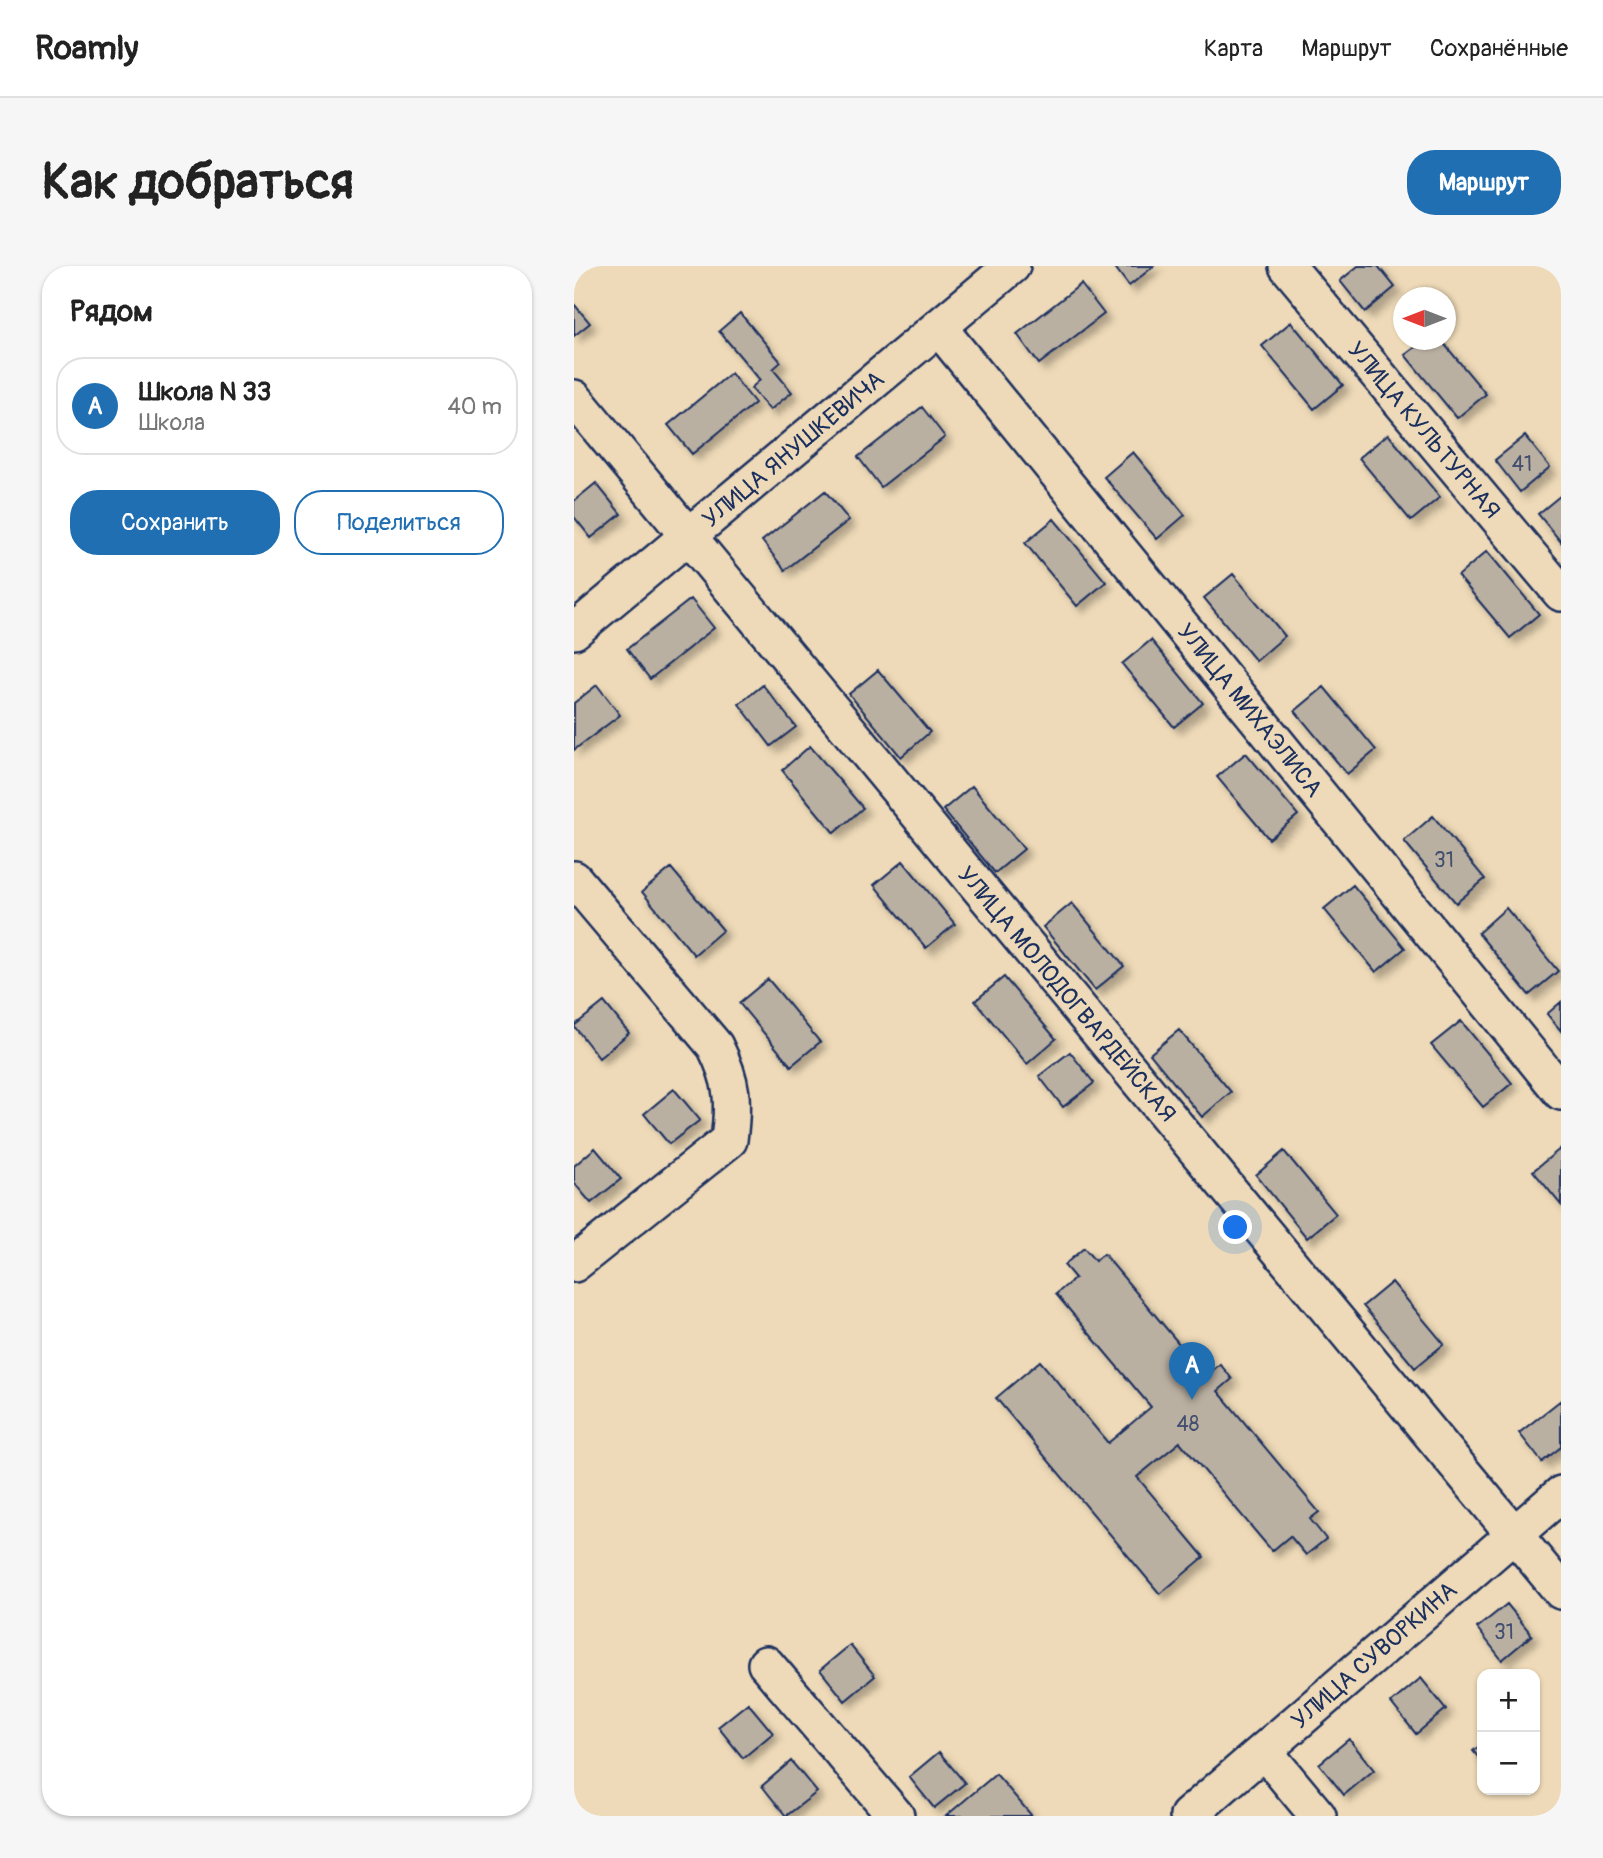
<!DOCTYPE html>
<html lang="ru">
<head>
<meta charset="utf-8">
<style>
	:root { --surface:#fff; --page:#f6f6f6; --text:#222; --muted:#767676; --line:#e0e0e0; --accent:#1f6fb2 }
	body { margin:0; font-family:Pangolin,sans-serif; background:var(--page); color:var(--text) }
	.controls { position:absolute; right:21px; bottom:21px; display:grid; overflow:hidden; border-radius:14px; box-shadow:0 2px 5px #0004 }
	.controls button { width:63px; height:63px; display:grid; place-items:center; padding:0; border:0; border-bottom:2px solid var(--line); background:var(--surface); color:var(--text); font:35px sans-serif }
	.compass { position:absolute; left:819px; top:21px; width:63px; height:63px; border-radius:50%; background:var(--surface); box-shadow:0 2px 5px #0004; rotate:270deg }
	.you { position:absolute; left:662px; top:962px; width:24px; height:24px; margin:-18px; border:5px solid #fff; border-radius:50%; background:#1a73e8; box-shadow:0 0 0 10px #1a73e833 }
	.badge { display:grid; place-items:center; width:46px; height:46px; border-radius:50%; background:var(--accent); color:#fff; font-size:23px; font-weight:700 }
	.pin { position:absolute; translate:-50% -58px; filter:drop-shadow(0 2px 4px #0008) }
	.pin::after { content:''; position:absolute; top:37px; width:24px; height:21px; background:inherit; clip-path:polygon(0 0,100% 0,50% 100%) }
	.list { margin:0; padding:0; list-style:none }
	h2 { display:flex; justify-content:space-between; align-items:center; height:91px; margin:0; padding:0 28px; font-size:30px }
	h2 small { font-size:23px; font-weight:400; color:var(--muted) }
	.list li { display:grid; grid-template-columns:46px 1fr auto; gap:21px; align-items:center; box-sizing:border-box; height:98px; margin:0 14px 14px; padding:0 14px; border:2px solid var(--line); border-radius:28px }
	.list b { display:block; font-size:26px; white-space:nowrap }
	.list p { margin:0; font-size:23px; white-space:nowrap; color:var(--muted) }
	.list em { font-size:23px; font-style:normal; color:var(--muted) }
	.actions { display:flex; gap:14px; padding:21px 28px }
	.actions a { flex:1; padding:16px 0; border:2px solid var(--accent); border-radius:28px; text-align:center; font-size:24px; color:var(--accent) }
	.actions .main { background:var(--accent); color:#fff }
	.map { position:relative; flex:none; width:987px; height:1550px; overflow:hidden; border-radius:28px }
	header { display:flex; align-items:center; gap:42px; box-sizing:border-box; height:98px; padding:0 35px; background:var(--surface); border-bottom:2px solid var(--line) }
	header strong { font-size:33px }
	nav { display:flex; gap:38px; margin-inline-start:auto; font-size:24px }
	.intro { display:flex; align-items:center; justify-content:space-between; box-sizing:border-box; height:168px; padding:0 42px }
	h1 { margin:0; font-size:49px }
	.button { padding:18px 32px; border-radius:28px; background:var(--accent); color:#fff; font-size:24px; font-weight:700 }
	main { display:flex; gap:42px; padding:0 42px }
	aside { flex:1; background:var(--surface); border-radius:28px; box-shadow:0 2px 5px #0004 }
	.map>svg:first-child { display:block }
	.building { fill:#bab0a2; stroke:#1b2f5e; stroke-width:2; filter:url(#shadow) }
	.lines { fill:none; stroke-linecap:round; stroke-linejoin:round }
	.minor-casing { stroke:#1b2f5e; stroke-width:40 }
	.minor { stroke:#eedab8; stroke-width:35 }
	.labels { text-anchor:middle; stroke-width:5; stroke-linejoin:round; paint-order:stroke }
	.number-label { font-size:21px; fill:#434f6f }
	.street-label { font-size:24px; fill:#1b2f5e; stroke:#eedab8 }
</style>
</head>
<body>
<header>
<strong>Roamly</strong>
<nav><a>Карта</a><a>Маршрут</a><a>Сохранённые</a></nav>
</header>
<div class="intro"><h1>Как добраться</h1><a class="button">Маршрут</a></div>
<main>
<aside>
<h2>Рядом<small></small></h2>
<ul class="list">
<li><span class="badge">A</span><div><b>Школа N 33</b><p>Школа</p></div><em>40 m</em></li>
</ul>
<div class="actions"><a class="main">Сохранить</a><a>Поделиться</a></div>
</aside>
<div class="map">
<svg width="987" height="1550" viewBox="0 0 987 1550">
	<defs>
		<filter id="shadow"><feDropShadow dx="6" dy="6" stdDeviation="3.5" flood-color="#0004"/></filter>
	</defs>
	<rect width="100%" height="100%" fill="#eedab8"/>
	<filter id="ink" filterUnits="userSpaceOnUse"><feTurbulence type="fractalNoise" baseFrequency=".0143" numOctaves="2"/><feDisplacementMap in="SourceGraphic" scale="14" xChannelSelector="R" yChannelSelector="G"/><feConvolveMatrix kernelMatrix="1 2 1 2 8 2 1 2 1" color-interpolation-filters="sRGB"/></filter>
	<g filter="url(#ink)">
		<path class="building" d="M540 0H580L555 20Z
			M784 0H804L821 21 791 46 766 15Z
			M507 18 530 48 465 98 443 68Z
			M0 38 16 57 0 70Z
			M166 47 207 96 199 103 218 126 196 144 177 122 186 114 145 65Z
			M717 56 769 119 740 143 688 80Z
			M851 74H867L912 128 883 152 831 89Z
			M157 107 181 137 118 188 94 159Z
			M348 141 371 171 307 221 284 191Z
			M814 168 866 231 837 255 785 192Z
			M951 170 976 201 946 226 921 194Z
			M559 186 611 249 583 273 530 211Z
			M22 217 47 248 17 272 0 251V235Z
			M251 225 275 254 211 304 188 275Z
			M987 229V276L964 248Z
			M480 253 532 316 503 340 451 277Z
			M913 285 965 348 936 372 884 310Z
			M659 308 711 370 682 395 630 332Z
			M117 333 140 362 76 413 53 383Z
			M577 374 629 437 600 461 548 398Z
			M304 404 356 466 327 491 275 428Z
			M23 419 46 449 0 484V437Z
			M189 419 222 461 197 480 165 438Z
			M750 421 802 484 773 508 721 445Z
			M236 480 289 542 260 567 208 504Z
			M672 487 724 549 695 573 643 511Z
			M398 520 450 583 421 607 369 544Z
			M859 550 911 613 882 637 830 575Z
			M329 595 381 658 352 682 300 619Z
			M97 602 149 664 120 689 68 626Z
			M779 619 831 682 802 706 750 643Z
			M498 637 550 700 521 724 469 661Z
			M932 642 984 705 955 729 904 667Z
			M430 711 482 773 453 798 401 735Z
			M194 713 246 776 217 800 165 737Z
			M30 736 55 767 25 792 0 760Z
			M987 736V765L973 748Z
			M887 755 938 817 909 841 857 779Z
			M605 764 657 826 628 851 576 788Z
			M496 786 520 817 489 841 465 810Z
			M100 823 126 854 95 878 70 848Z
			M21 882 47 913 17 937 0 917V900Z
			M987 882V939L959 905Z
			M710 885 762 948 733 972 682 909Z
			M510 982 521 995 530 988 632 1110 646 1098 658 1113 644 1125 745 1246 736 1253 752 1273 732 1289 716 1270 698 1285 606 1176 563 1211 630 1291 586 1328 422 1132 466 1095 534 1177 577 1141 482 1028 501 1012 490 999Z
			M818 1016 870 1078 841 1102 789 1040Z
			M987 1134V1181L968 1196 945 1167Z
			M933 1338 958 1369 928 1394 903 1362Z
			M276 1379 301 1410 271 1435 246 1404Z
			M847 1412 872 1443 842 1468 817 1437Z
			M174 1437 199 1467 169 1492 144 1461Z
			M775 1473 800 1504 770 1529 745 1498Z
			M908 1478V1496L899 1485Z
			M365 1486 391 1517 360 1542 335 1511Z
			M217 1495 243 1526 212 1550 188 1520Z
			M422 1508 458 1550H372Z"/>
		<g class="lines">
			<defs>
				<path id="minor" d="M713 0 987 327
					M365 62 987 826
					M0 132 987 1325
					M0 365 438 0
					M0 613 141 780C159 816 160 835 155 874L0 998
					M192 1398 322 1550
					M690 1485 744 1550
					M614 1550 987 1228"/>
			</defs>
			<use href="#minor" class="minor-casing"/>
			<use href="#minor" class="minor"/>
		</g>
	</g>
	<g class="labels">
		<g class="number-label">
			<text x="948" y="205">41</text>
			<text x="870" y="601">31</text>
			<text x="614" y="1165">48</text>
			<text x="930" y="1373">31</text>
		</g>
		<g class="street-label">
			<text transform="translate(850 164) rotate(50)" y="8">УЛИЦА КУЛЬТУРНАЯ</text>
			<text transform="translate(219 183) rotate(-40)" y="8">УЛИЦА ЯНУШКЕВИЧА</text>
			<text transform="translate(676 444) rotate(51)" y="8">УЛИЦА МИХАЭЛИСА</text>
			<text transform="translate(493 728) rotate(50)" y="8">УЛИЦА МОЛОДОГВАРДЕЙСКАЯ</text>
			<text transform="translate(800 1389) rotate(-41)" y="8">УЛИЦА СУВОРКИНА</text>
		</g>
	</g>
</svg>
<div class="controls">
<button>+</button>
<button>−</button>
</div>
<svg class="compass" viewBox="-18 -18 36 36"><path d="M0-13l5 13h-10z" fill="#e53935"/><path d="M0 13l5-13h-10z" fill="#767676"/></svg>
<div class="you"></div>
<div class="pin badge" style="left:618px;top:1134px">A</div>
</div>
</main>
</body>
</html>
